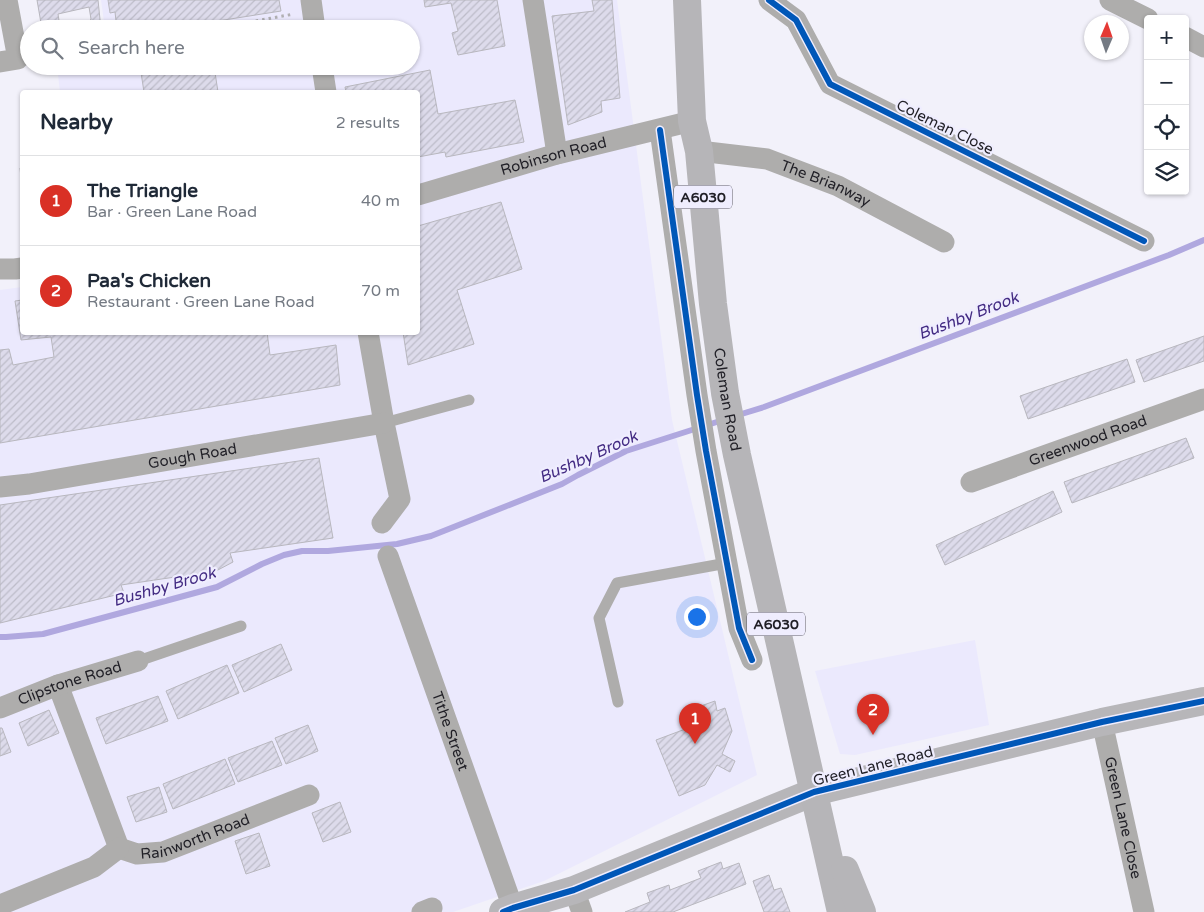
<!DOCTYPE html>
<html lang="en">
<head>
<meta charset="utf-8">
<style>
	:root { --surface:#fff; --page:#f6f6f7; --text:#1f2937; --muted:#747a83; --line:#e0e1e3; --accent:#d93025 }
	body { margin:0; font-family:"Varela Round",sans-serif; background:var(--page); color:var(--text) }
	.controls { position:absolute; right:15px; top:15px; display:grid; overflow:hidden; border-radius:5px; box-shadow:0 1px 4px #0004 }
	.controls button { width:45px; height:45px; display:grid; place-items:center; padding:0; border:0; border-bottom:1px solid var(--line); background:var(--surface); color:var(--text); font:25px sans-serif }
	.compass { position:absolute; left:1084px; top:15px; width:45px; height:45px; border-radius:50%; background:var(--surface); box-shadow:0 1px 4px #0004; rotate:2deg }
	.you { position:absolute; left:696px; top:616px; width:18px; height:18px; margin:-12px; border:4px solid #fff; border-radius:50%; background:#1a73e8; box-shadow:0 0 0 8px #1a73e833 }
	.badge { display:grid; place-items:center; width:32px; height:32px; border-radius:50%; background:var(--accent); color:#fff; font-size:16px; font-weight:700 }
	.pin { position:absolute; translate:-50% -41px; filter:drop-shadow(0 1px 2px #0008) }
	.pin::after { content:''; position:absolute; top:26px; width:18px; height:15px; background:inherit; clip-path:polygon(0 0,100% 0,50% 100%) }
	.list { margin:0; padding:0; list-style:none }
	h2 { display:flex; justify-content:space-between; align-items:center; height:65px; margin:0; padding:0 20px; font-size:21px }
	h2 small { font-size:16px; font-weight:400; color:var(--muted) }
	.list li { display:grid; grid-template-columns:32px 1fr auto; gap:15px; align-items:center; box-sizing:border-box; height:90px; padding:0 20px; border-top:1px solid var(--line) }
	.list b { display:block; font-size:19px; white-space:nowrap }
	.list p { margin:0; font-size:16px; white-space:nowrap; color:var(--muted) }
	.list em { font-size:16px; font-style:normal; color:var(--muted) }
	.icon { flex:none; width:28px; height:28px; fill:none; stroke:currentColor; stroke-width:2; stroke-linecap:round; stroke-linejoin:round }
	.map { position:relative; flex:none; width:1204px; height:912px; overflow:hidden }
	.search { position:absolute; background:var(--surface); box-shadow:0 1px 4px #0004; left:20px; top:20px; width:400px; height:55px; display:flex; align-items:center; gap:12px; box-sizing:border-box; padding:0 18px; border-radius:28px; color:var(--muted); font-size:19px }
	.panel { position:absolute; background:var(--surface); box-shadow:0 1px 4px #0004; left:20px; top:90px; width:400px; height:245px; border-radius:5px }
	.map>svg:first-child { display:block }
	.built { fill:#ebe9fd }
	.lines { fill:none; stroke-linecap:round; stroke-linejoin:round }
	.stream { stroke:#b0a8df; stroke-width:6 }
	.building { fill:url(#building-hatch); stroke:#b8b7be }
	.path { stroke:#b1b0b3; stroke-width:3; stroke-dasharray:2.5 4; stroke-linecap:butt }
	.lane { stroke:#aeadac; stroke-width:11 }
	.street { stroke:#aeadac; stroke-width:21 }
	.secondary { stroke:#b7b6b9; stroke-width:28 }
	.highway { stroke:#b6b5b8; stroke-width:28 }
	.cycleway-casing { stroke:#efedfe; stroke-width:9 }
	.cycleway { stroke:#0057b8; stroke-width:6 }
	.labels { text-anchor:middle; stroke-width:4.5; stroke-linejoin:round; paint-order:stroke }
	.shield { fill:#efedfe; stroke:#5e5d67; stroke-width:1 }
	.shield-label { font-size:14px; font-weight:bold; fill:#201f26 }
	.street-label { font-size:15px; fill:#201f26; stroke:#efedfe }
	.water-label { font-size:16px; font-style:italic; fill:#432b83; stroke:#efedfe }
</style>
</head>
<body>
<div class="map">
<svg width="1204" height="912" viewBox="0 0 1204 912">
	<defs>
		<pattern id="building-hatch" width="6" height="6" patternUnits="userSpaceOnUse" patternTransform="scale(1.25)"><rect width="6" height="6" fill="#dddbeb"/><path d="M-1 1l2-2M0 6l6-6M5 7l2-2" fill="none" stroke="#bdbcc9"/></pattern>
	</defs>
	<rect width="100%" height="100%" fill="#f2f1fa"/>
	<path class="built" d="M101 0H617L672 420 757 775 544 881 453 912H0V290L22 287V332H418V92H60L57 66H411V29H105Z
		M975 640 989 725 855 755 840 754 815 671Z"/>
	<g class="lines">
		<path class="stream" d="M735 416 764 407 1169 255 1204 240
			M0 637H6L43 634 217 587 262 564 284 555 302 551H328L397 544 431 536 562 484 578 475 626 451 723 420"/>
	</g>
	<path class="building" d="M37 0H98L101 29H85L91 19 89 7 58 14 60 27 42 29Z
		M108 0H279L281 11 167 29H117L115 12 110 13Z
		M424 0H497L505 46 458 55 452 33 458 31 451 3 425 7Z
		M592 0H612L620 98 601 101 602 112 568 125 552 16 594 11Z
		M140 66H214L218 92H144Z
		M430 70 438 114 515 100 524 142 446 157 445 152 418 157V92H346L345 87Z
		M20 168H22V187Z
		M501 202 522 269 457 290 474 344 408 365 403 332H418V226Z
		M22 300V332H267L270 355 336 345 340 385 0 443V350L9 349 13 365 54 357 51 337 21 340 15 301Z
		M1204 336V361L1144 382 1136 360Z
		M1127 359 1135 382 1028 419 1020 396Z
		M1186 438 1194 458 1072 503 1064 482Z
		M319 458 333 538 230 553 233 562 216 571 121 585 124 593 0 623V505Z
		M1053 491 1062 512 945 565 936 545Z
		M281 644 292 670 244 692 232 665Z
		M227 665 239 693 178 719 166 691Z
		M158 696 168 721 106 744 96 718Z
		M715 701 717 711 725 708 732 731 722 754 735 761 730 772 717 765 705 785 679 796 656 740 696 725 692 709Z
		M49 710 59 733 28 746 19 723Z
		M308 725 318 751 286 764 275 738Z
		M0 728H2L11 752 0 756Z
		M272 741 282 765 238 782 228 758Z
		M225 759 235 784 173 809 163 784Z
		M159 787 167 812 136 822 127 797Z
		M340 802 351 832 323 842 312 813Z
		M259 833 270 866 246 874 235 841Z
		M721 862 723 869 739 863 746 884 673 912H625L650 902 647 893 669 885 670 890 701 878 698 871Z
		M769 875 774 890 781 888 790 912H764L753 881Z"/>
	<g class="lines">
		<path class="path" d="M211 29 294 14"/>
		<path class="lane" d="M384 423 469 400
			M138 661 241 626
			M618 702 599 618 617 583 727 563"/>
		<g class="street">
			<path d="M311 0 315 29"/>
			<path d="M533 0 557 154"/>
			<path d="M769 0 796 20 830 84 1144 241"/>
			<path d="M1110 0 1148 19"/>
			<path d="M1185 37 1204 47"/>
			<path d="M0 62 18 59 7 0"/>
			<path d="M322 66 326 92"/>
			<path d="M660 130 697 395 706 451 739 628 752 660"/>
			<path id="s1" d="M699 151 767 159 838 186 944 242"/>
			<path id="s2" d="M418 195 557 154 692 121"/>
			<path d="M0 269H15L22 268"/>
			<path d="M368 332 384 423 400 499 382 523"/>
			<path id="s3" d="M971 482 1204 399"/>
			<path id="s4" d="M0 487 29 484 384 423"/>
			<path id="s5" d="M388 556 513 908"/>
			<path d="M58 685 119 848"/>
			<path id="s6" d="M0 708 58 685 138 661"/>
			<path id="s7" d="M1102 722 1144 912"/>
			<path id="s8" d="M119 848 137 854 163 852 309 795"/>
			<path d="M574 890 582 912"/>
			<path d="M0 905 94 867 119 848"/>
			<path d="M422 912 432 908"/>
		</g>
		<path class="secondary" d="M503 912 513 908 574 890 814 792 1102 722 1204 701"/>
		<g class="highway">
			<path id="s9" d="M687 0 692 121 699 151 713 304 725 393 737 455 841 912"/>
			<path d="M845 870 862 912"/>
		</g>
		<defs>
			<path id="cycleway" d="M769 0 796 20 830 84 1144 241
				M660 130 697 395 706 451 739 628 752 660
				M503 912 513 908 574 890 814 792 1102 722 1204 701"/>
		</defs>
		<use href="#cycleway" class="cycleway-casing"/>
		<use href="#cycleway" class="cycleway"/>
	</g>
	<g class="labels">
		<g class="shield">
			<rect x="674" y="185.5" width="58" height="23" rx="4"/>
			<rect x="747" y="612.5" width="58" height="23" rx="4"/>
		</g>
		<g class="shield-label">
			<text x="703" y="202">A6030</text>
			<text x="776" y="629">A6030</text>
		</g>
		<g class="street-label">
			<text transform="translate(945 127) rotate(26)" y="5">Coleman Close</text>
			<text dy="5" stroke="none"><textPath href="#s2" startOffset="141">Robinson Road</textPath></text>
			<text dy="5" stroke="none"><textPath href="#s1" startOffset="132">The Brianway</textPath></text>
			<text dy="5" stroke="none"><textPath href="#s9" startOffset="402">Coleman Road</textPath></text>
			<text dy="5" stroke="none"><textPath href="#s3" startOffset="124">Greenwood Road</textPath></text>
			<text dy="5" stroke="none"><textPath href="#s4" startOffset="195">Gough Road</textPath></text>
			<text dy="5" stroke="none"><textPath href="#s6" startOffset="74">Clipstone Road</textPath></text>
			<text dy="5" stroke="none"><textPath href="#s5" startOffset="186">Tithe Street</textPath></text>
			<text transform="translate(873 766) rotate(-14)" y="5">Green Lane Road</text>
			<text dy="5" stroke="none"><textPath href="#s7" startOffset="98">Green Lane Close</textPath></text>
			<text dy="5" stroke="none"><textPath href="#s8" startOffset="80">Rainworth Road</textPath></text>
		</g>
		<g class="water-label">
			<text transform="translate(968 315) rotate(-21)" y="6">Bushby Brook</text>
			<text transform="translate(588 456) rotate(-24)" y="6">Bushby Brook</text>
			<text transform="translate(164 586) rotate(-16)" y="6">Bushby Brook</text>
		</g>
	</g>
</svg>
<div class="controls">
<button>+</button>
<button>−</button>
<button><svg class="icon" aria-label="locate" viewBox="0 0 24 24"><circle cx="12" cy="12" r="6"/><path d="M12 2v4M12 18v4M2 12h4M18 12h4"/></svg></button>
<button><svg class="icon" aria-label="layers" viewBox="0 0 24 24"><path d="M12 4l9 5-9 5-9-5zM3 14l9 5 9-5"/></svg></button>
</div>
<svg class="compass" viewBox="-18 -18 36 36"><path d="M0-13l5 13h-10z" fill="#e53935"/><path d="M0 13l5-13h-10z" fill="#747a83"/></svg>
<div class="you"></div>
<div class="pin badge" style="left:695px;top:744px">1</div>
<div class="pin badge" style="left:873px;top:735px">2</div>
<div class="search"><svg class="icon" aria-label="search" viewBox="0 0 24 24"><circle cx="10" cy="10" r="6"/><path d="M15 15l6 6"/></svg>Search here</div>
<section class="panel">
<h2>Nearby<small>2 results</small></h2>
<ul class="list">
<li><span class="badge">1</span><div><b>The Triangle</b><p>Bar · Green Lane Road</p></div><em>40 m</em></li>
<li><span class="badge">2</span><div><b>Paa's Chicken</b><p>Restaurant · Green Lane Road</p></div><em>70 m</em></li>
</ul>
</section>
</div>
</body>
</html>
